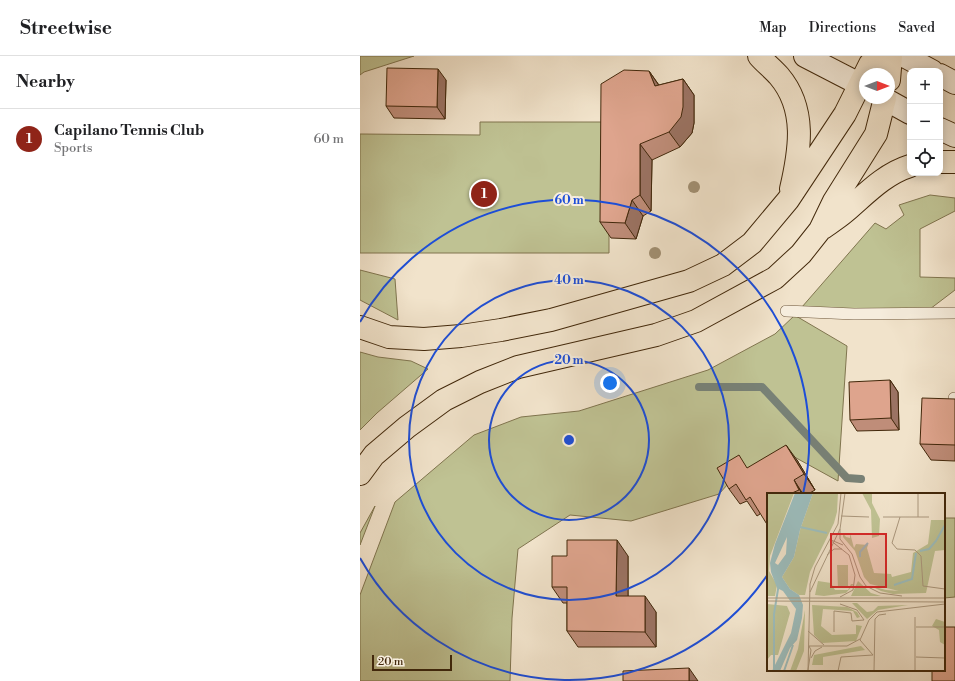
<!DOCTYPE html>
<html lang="en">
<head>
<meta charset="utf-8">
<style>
	:root { --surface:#fff; --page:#f2f2f2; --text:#202124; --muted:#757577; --line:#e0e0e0; --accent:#8f2418 }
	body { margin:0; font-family:"Libre Bodoni",serif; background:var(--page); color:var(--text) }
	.controls { position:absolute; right:12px; top:12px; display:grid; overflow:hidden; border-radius:8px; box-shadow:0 2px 10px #0003 }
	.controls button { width:36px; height:36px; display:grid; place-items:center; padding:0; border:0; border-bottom:1px solid var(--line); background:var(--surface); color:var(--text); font:20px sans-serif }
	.compass { position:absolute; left:499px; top:12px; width:36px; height:36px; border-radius:50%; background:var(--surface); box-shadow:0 2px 10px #0003; rotate:90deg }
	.scale { position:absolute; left:12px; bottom:10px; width:80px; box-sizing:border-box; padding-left:4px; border:2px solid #42280b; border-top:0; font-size:11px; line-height:14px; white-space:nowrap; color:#42280b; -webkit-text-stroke:3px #f6eddd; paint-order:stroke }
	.you { position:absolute; left:250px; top:327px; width:14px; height:14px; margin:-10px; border:3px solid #fff; border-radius:50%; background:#1a73e8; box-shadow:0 0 0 6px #1a73e833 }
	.badge { display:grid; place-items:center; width:26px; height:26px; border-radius:50%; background:var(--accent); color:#fff; font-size:13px; font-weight:700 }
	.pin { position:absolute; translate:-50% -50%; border:2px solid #fff; box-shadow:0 1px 4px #0006 }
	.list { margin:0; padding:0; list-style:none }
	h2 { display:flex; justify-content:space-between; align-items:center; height:52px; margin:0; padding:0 16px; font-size:17px }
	h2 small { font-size:13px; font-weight:400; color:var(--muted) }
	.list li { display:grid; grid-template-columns:26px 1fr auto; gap:12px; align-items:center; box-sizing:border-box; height:60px; padding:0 16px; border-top:1px solid var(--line) }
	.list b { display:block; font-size:15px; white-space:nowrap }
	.list p { margin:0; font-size:13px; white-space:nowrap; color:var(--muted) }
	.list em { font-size:13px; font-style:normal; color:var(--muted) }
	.icon { flex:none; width:22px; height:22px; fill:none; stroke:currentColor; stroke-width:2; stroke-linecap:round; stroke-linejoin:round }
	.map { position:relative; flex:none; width:595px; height:625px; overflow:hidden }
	header { display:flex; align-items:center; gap:24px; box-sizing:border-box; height:56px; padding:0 20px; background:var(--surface); border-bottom:1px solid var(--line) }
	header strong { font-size:19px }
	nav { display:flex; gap:22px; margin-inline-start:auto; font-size:14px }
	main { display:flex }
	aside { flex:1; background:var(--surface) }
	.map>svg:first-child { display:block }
	.green { fill:#bfc293; stroke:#80754f }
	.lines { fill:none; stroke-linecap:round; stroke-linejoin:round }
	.stream { stroke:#788176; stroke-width:8 }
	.lane-casing { stroke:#6e573b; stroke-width:12 }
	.secondary-casing { stroke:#42280b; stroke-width:24 }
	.highway-casing { stroke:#42280b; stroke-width:24 }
	.lane { stroke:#f6eddd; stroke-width:11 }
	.secondary { stroke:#f6eddd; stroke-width:22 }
	.highway { stroke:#f1e3cb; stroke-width:22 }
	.tree { fill:#a29174 }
	.wall { fill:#bf8d79; stroke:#42280b }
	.shaded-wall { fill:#9b7363; stroke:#42280b }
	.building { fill:#dea48d; stroke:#42280b }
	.ring { fill:none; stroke:#1d4ed8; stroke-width:2 }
	.inset-river { fill:none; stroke:#9cbdbd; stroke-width:2 }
	.inset-road { fill:none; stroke:#ab987e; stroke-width:1 }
	.view { fill:#d62828; fill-opacity:0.15; stroke:#d62828; stroke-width:2 }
	.inset-edge { fill:none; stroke:#42280b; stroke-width:2 }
	.centre { fill:#1d4ed8; stroke:#f6eddd; stroke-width:2 }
	.ring-label { font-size:12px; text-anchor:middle; font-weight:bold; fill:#1d4ed8; stroke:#f6eddd; stroke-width:4; stroke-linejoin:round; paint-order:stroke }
</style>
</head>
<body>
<header>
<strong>Streetwise</strong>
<nav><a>Map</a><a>Directions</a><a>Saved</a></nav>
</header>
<main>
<aside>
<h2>Nearby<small></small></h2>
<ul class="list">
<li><span class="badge">1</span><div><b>Capilano Tennis Club</b><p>Sports</p></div><em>60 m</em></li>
</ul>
</aside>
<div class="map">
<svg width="595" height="625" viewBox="0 0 595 625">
	<rect width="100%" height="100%" fill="#f1e3cb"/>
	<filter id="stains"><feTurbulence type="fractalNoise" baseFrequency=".005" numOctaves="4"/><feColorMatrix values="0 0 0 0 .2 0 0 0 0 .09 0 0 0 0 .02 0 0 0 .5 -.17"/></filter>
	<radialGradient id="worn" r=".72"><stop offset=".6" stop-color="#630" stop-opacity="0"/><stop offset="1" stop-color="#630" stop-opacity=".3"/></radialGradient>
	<path class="green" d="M0 0H54L4 16 0 19Z
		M120 66H249V197H0V78L120 79Z
		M570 139 595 142V155L560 173V221L595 222V234L570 253 436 260 487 290 478 425 429 398 368 428 359 438 271 465 210 459 158 493 152 562 150 625H0V539L35 446 114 379 161 361 219 355 348 314 415 278 435 259 515 167 526 173 544 159 539 149Z
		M0 214 35 223 38 264 0 244Z
		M0 296 18 301 51 305 68 313 17 357 0 374Z
		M15 450 0 489V477Z
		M584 462H595V541L584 542Z"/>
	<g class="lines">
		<path class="stream" d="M339 331H402L487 422 501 423"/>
		<defs>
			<path id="lane" d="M426 255 494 258 595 257
				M594 342H595"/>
			<path id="secondary" d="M445 0 505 31
				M544 0 572 15
				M580 19 595 27
				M523 42 550 57
				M580 73 595 80"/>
			<path id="highway" d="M399 0C405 7 413 13 419 20 447 53 440 94 431 133
				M505 18 510 8 521 0
				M529 24 531 0
				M580 106H595
				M463 172C470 167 478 162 485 156 505 139 524 118 550 110
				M0 271 29 281 64 283 101 280 141 274 191 264 329 225 363 209 392 187 428 144 485 58 505 18
				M0 418 14 399 47 371 84 344 120 326 158 311 296 279 336 265 415 222 441 198 460 174 474 145 516 78 525 42"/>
		</defs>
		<use href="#lane" class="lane-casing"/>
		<use href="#secondary" class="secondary-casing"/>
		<use href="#highway" class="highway-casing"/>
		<use href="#lane" class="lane"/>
		<use href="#secondary" class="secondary"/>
		<use href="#highway" class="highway"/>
	</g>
	<g class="tree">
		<circle cx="334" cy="131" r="6"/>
		<circle cx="295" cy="197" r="6"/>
	</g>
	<path class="wall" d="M289 15 299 29 323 23 334 39V67L332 77 320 91 292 104 291 155 283 160 276 183 251 182 240 166Z
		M86 24 85 63 34 62 26 50Z
		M530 324 538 336 539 374 497 375 490 364Z
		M595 343V405L571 404 560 388Z
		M437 404 455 434 448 438H408L400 458 397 460 387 445 380 448 369 433 388 412Z
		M268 500V540L296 556V591H218L207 575V547H203L192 531Z"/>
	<path class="shaded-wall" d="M78 13 86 24 85 63 77 51Z
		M289 15 300 31 295 30Z
		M323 23 334 39V67L332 77 320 91 309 76Z
		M280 88 292 104 291 155 280 139Z
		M272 144 283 160 276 183 265 167Z
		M530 324 538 336 539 374 531 362Z
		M426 389 437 404 455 434 444 418Z
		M434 424 443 438H442Z
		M257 484 268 500V555L256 540Z
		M285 540 296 556V591L285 576Z
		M329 612 338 625H329Z"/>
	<path class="building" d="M27 12 78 13 77 51 26 50Z
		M264 14 289 15 295 30 323 23V51L321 61 309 76 280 88V139L272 144 265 167 240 166 241 28Z
		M530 324 531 362 490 364 489 326Z
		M562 342 595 343V389L560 388Z
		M426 389 444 418 434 424 439 434 432 437 433 438H408V470L390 441 386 444 376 428 369 433 357 412 379 399 387 412Z
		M207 484H257L256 540H285V576L207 575V531H192V500H207Z
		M584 571H595V625H572V614H584Z
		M329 612V625H263V615Z"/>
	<g class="ring">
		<circle cx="209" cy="384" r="80"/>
		<circle cx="209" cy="384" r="160"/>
		<path d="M408 518A240 240 0 0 1 0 502M0 266A240 240 0 0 1 443 438"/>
	</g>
	<g transform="translate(407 437)">
		<rect width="178" height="178" fill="#f1e3cb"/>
		<path d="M0 0H27L3 63 2 78 10 92 8 103H0ZM46 0H71L70 19 67 30 43 79 38 102H32L23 96 15 84 27 64 33 37ZM95 0H105V10L113 26 112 43 105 45 104 17ZM164 27H178V57L168 58 159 100 126 101 114 98 104 93 119 97 132 98 103 91 97 84 88 58 76 44V40L79 44 83 45V40L87 55 89 51 101 52 100 55 107 80 124 81 125 84 144 79 146 60 161 51ZM70 72H81V95H71ZM51 88 64 90 68 97H81L84 91H87L79 100 57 103 48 102ZM91 88 104 100 114 103H84ZM85 110H90L100 119 106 118 111 113 141 112 111 117 100 126ZM0 111 20 113 23 120 11 162H4L0 167ZM45 112 80 114 90 119 93 124 90 125 86 118 56 116 54 133 65 142 89 141V132L95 133 89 148 55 150 47 142ZM38 117 37 158 29 178H23L31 156ZM169 126 178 129V152L173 149 172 137 165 133ZM94 153 98 157 56 164V172H45L47 162Z" fill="#bfc293"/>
		<path d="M28 0H46L33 37 27 64 15 84 23 96 32 102 36 112 35 125 30 147 23 155 13 178H5L24 140 29 116 16 98 10 95 4 79 3 70 8 51ZM20 44 19 61 11 72 8 70Z" fill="#9cbdbd" fill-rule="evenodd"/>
		<path class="inset-river" d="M33 34 60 40M153 58 162 56 169 48 178 32M93 64V59L101 50M127 92 145 86 149 60M7 178V121L12 90M17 178 26 152"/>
		<path class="inset-road" d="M74 23 102 24M116 24H162M133 24 125 50 130 56 148 57 154 63 156 93 178 96M151 24V0M73 36V46L85 61 93 84 99 93 113 100 135 103M63 47 82 62 88 82 86 97 73 104M64 47 76 52M60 62 67 56H75M43 99 73 36 78 0M0 105H178M0 108 178 109M73 111 90 117 97 127M148 124V178M149 134H178M41 138 57 152M67 139V118L84 120 85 128 97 127M93 147 106 162M93 147 102 127 110 119 178 111M42 153H80L93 146M149 164 178 165M44 165 48 158 55 154M41 177 44 157 42 153M41 178 43 91 48 74 71 31 74 0M71 178 74 164 106 162M107 178 108 126 112 122 119 121"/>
		<path class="view" d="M64 41H119V94H64Z"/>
		<rect width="178" height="178" class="inset-edge"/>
	</g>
	<circle cx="209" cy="384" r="6" class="centre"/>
	<g class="ring-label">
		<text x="209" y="148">60 m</text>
		<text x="209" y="228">40 m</text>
		<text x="209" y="308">20 m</text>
	</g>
	<rect width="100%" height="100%" filter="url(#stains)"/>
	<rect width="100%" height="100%" fill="url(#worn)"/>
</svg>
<div class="controls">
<button>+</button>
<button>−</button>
<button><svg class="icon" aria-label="locate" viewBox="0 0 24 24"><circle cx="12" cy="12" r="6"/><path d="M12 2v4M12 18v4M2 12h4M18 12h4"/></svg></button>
</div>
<svg class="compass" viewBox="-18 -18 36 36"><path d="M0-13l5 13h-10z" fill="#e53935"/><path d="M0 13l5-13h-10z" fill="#757577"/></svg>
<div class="scale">20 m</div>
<div class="you"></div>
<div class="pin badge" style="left:124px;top:138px">1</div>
</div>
</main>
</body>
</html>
